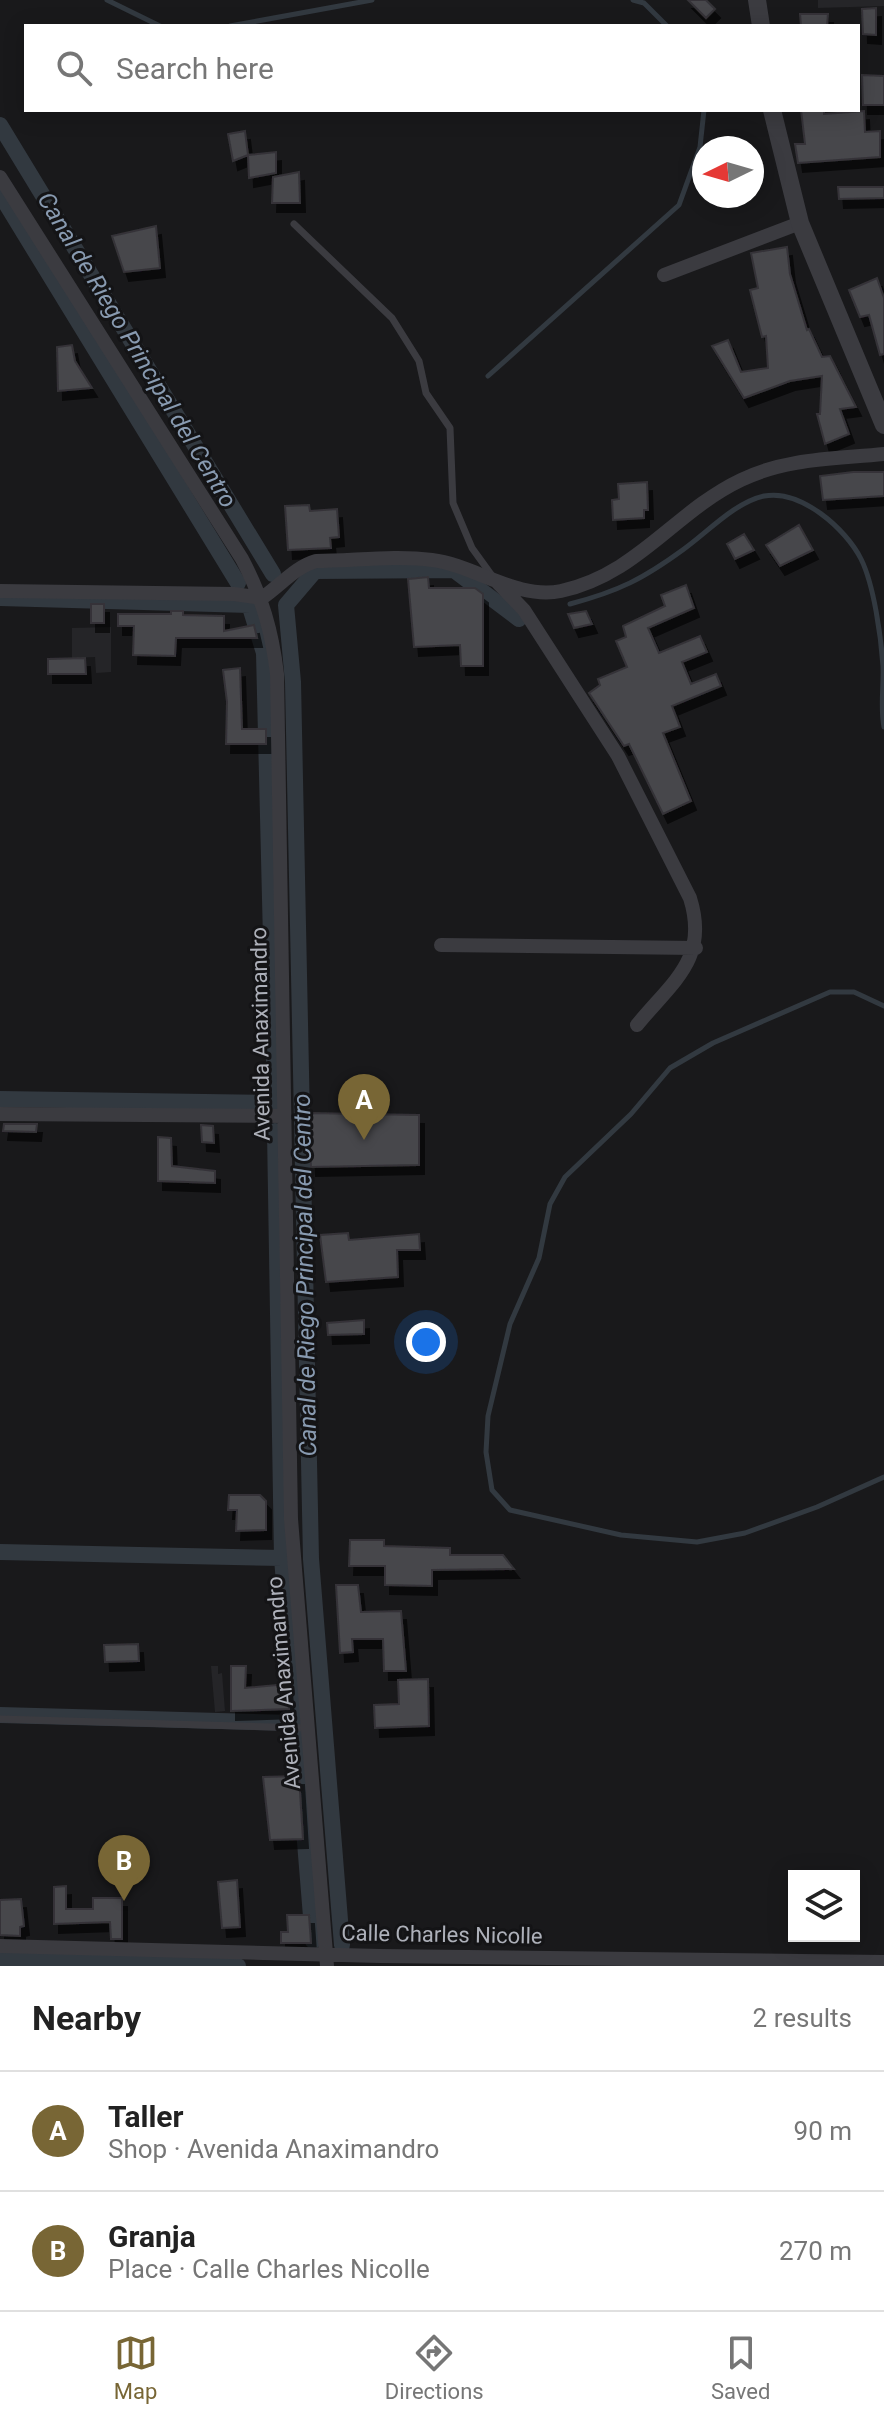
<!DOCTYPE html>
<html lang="en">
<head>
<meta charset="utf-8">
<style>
	:root { --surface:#fff; --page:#f6f6f6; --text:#222; --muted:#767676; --line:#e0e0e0; --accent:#786635 }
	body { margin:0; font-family:Roboto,sans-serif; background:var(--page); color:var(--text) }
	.controls { position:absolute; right:24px; bottom:24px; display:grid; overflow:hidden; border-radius:0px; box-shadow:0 4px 20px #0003 }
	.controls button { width:72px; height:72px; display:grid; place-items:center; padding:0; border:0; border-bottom:2px solid var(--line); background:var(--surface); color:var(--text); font:40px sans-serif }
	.compass { position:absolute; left:692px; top:136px; width:72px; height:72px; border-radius:50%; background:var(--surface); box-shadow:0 4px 20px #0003; rotate:265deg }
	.you { position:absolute; left:426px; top:1342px; width:28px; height:28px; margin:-20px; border:6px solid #fff; border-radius:50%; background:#1a73e8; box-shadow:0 0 0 12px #1a73e833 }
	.badge { display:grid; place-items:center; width:52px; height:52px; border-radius:50%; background:var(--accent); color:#fff; font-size:26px; font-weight:700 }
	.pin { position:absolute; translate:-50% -66px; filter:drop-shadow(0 2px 4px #0008) }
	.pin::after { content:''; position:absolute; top:42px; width:28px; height:24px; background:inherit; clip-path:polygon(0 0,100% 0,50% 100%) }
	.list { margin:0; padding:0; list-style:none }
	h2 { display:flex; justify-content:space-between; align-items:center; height:104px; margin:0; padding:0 32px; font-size:34px }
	h2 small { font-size:26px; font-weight:400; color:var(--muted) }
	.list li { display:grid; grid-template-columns:52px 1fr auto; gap:24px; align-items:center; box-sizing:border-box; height:120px; padding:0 32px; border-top:2px solid var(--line) }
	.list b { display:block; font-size:30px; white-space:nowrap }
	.list p { margin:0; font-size:26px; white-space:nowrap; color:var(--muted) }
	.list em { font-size:26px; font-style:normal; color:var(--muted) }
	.icon { flex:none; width:44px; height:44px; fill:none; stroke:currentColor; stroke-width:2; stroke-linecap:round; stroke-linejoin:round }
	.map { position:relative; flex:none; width:884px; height:1966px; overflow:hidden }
	.search { position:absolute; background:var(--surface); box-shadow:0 4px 20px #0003; left:24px; right:24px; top:24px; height:88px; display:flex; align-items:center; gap:20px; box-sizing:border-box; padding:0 28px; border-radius:0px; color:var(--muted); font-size:30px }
	.sheet { height:344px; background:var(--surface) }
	nav { display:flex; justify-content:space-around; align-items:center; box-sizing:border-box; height:112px; border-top:2px solid var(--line); background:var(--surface); font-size:22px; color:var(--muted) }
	nav a { display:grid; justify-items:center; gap:4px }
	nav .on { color:var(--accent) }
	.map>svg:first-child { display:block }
	.built { fill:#252528 }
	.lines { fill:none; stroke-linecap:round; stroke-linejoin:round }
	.stream { stroke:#323940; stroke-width:5 }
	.canal { stroke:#323940; stroke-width:16 }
	.building { fill:#46464b; stroke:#343337; stroke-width:2; filter:url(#shadow) }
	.service { stroke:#3b3b40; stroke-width:7 }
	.minor { stroke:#3b3b40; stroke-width:14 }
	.tertiary { stroke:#3b3b40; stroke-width:18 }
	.labels { text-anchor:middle; stroke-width:6; stroke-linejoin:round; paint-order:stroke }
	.street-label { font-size:22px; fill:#adb0b9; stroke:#141416 }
	.water-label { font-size:24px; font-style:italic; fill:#889ab0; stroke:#141416 }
</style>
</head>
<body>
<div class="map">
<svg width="884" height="1966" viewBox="0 0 884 1966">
	<defs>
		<filter id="shadow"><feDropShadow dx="5" dy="9" stdDeviation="0" flood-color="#0009"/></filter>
	</defs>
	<rect width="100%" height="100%" fill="#19191b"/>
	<path class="built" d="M818 0H884V6L818 8Z
		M111 627V672L96 673 95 657 72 658V628Z
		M211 1666H218V1674L222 1673 225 1711 215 1712Z"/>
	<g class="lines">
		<path class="stream" d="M107 0 160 26
			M633 0 644 3 667 26
			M230 26 372 0
			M488 376 679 205 700 147 704 110
			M570 604C619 591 643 579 684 549 709 531 734 503 764 496 801 489 846 529 861 559 874 585 881 637 883 666 884 686 880 707 884 727
			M884 1006 854 992H830L713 1043 670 1068 631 1114 565 1177 550 1204 539 1258 510 1324 488 1416 486 1452 492 1490 510 1510 621 1535 697 1542 745 1533 817 1507 884 1477"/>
		<path class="canal" d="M0 125 273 574
			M0 194 238 583
			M0 598 250 605
			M0 1099 275 1103 264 653 249 604
			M275 1131 282 1558 313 1941
			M0 1552 282 1558
			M0 1715 295 1723
			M342 1945 311 1559 293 682 286 605 315 571 454 570 519 619
			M0 1958 238 1966"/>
	</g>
	<path class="building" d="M688 0H706L715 9 706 18Z
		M876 8V35L863 34 862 9Z
		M800 14H828L827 26H801Z
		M862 75 884 76V105H863Z
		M801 110H824V114L864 111 865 132 880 131V157L798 163 795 144H805Z
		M245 131 248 155 233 161 228 134Z
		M276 152V173L249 178 248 155Z
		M299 172 300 203H272L273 177Z
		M838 187H884V198L839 199Z
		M156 226 160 268 124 272 112 236Z
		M787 247 790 274 807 330 809 329 822 357 830 356 856 407 840 409 849 434 825 444 817 414H820L822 376 790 381 744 398 712 346 728 340 741 372 768 368 766 336 762 337 750 290 758 288 751 253Z
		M877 278 884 298V354L880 355 869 315 860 317 849 290Z
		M72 345 75 361 92 388 58 391 57 347Z
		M853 472H884V496L823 500 820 476Z
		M647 482 648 510H644V518L613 520 612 500 619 499 618 484Z
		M309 505 310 511 337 509 339 537 330 538 331 548 288 550 285 506Z
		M799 525 813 550 780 566 766 545Z
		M744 534 754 550 735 559 727 544Z
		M428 577 429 588H475L483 594V666H461L460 645 414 647 408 579Z
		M686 585 694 608 648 628 659 653 700 636 707 652 682 662 691 684 716 674 721 686 672 706 680 727 663 733 691 801 663 814 629 744 624 746 589 693 600 685 598 679 627 667 616 641 626 637 623 626 665 606 661 595Z
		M91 604H104V623H91Z
		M171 611H183V615L224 616V631L254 625 257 638H176L175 656 133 655 134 626H118V614H171Z
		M586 611 592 624 574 628 568 614Z
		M85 658 86 674H48V659Z
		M240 668 242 729H266V744H226L227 702 223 670Z
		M308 1113 419 1115V1165L311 1167Z
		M4 1124H37L36 1132 3 1131Z
		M201 1125 213 1126 214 1143 202 1142Z
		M158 1137 171 1138 172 1166 215 1171V1183L158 1181Z
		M348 1233 349 1240 419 1234 420 1250H397L398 1277 326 1282 320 1235Z
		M364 1320V1334L328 1335 327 1323Z
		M229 1495H260L266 1501V1530L236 1531 237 1510H228Z
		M350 1540H384V1546L450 1548V1555H503L514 1569 432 1570V1586L385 1585V1566H349Z
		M336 1585H358L361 1612 401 1611 406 1671H384L383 1639H352L353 1652 340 1653Z
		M138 1644 139 1661 105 1662 104 1645Z
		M231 1666H246L245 1688 287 1684 289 1709 231 1711Z
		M428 1679 429 1726 375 1728 374 1705 399 1704 398 1680Z
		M299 1776 303 1839 270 1840 263 1777Z
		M237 1880 240 1927 222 1928 218 1882Z
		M66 1886V1909H93V1898H122V1939H111L110 1922 54 1924V1887Z
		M21 1899 24 1926 20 1927V1936L0 1935V1900Z
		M287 1915H309L311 1943H281V1932H288Z"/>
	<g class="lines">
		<path class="service" d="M294 224 392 318 419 361 426 393 450 428 453 503 472 548 493 577
			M0 1719 308 1728"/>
		<path class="minor" d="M0 177 242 559C262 597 272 631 277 674L291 1519 327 1966
			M664 275 800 223
			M497 582 524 610 618 756 690 898C709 959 673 981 637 1025
			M0 591 234 594 262 598C281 585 295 567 316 561 353 561 394 555 432 560 474 565 517 600 561 591 638 574 674 512 741 480 786 458 835 459 884 454
			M441 945 696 948
			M0 1114 283 1116
			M0 1946 380 1956 884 1962"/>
		<path class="tertiary" d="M757 0 761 26
			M772 110 800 223 884 425"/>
	</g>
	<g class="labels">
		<g class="street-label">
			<text transform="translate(260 1034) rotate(-91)" y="8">Avenida Anaximandro</text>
			<text transform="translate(283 1683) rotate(-95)" y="8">Avenida Anaximandro</text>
			<text transform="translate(442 1934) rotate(1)" y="8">Calle Charles Nicolle</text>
		</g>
		<g class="water-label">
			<text transform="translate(137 350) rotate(59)" y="8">Canal de Riego Principal del Centro</text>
			<text transform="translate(305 1275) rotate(-91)" y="8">Canal de Riego Principal del Centro</text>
		</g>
	</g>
</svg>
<div class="controls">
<button><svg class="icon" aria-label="layers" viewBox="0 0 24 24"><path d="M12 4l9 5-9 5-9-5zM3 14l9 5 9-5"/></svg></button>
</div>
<svg class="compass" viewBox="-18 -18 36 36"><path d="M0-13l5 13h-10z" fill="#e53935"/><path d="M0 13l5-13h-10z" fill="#767676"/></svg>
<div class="you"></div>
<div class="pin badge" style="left:364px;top:1140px">A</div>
<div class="pin badge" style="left:124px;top:1901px">B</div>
<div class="search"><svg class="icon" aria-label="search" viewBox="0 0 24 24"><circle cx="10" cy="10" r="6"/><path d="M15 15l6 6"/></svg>Search here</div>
</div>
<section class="sheet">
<h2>Nearby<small>2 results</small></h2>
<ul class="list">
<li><span class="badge">A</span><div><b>Taller</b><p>Shop · Avenida Anaximandro</p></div><em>90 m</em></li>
<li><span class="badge">B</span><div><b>Granja</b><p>Place · Calle Charles Nicolle</p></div><em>270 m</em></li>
</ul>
</section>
<nav>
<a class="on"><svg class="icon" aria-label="map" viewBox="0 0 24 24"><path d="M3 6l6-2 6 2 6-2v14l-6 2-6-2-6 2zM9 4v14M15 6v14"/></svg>Map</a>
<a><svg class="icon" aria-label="directions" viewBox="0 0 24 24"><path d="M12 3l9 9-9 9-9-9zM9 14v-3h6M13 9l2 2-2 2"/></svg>Directions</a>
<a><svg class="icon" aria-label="saved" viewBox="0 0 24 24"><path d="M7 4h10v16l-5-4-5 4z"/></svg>Saved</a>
</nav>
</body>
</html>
